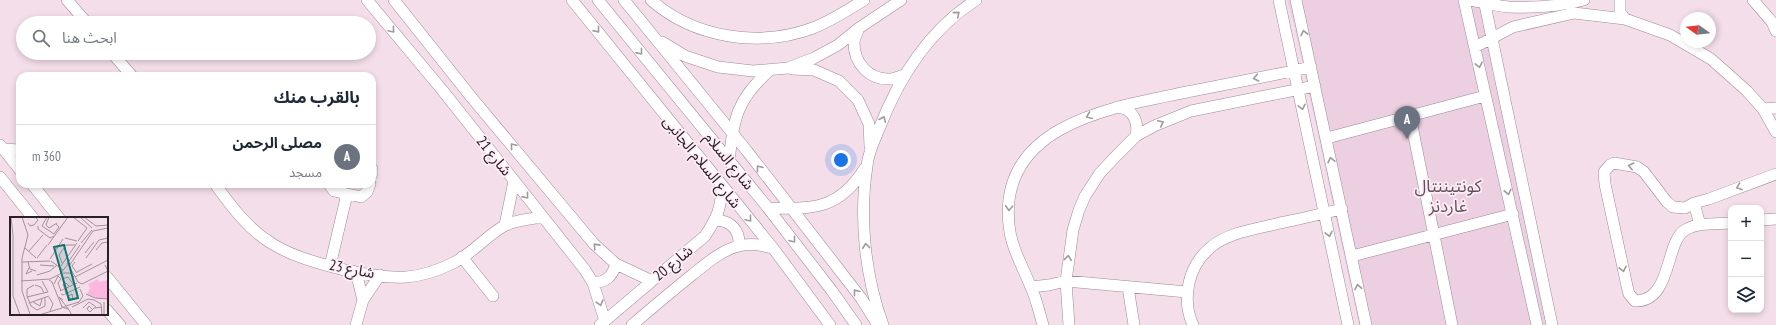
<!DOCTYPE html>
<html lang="ar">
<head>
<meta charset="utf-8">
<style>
	:root { --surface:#fff; --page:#f6f6f7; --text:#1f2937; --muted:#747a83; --line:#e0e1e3; --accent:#d93025 }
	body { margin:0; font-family:"PT Sans Narrow","Noto Sans Arabic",sans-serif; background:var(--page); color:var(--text); direction:rtl }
	.controls { position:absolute; right:12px; bottom:12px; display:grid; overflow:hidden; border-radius:8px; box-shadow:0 2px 6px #0003 }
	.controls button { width:36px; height:36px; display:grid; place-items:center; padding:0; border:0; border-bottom:1px solid var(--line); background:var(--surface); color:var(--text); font:20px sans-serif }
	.compass { position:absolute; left:1680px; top:12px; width:36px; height:36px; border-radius:50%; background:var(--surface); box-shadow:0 2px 6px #0003; rotate:285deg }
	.you { position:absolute; left:841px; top:160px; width:14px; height:14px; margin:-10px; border:3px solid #fff; border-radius:50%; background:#1a73e8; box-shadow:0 0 0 6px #1a73e833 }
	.badge { display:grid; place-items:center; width:26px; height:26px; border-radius:50%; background:var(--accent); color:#fff; font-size:13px; font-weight:700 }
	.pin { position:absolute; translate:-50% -33px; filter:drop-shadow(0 1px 2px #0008) }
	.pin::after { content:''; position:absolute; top:21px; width:14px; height:12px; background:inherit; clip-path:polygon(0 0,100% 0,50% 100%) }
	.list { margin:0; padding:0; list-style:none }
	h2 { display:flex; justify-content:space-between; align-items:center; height:52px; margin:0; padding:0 16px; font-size:17px }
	h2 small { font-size:13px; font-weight:400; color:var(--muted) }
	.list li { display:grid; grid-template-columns:26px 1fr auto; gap:12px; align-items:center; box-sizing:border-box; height:64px; padding:0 16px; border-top:1px solid var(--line) }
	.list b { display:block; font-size:15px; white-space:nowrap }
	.list p { margin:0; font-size:13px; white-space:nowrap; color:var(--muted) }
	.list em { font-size:13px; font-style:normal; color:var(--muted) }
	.icon { flex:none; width:22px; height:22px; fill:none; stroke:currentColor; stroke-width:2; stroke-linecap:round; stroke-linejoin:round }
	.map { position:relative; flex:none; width:1776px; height:325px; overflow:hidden; direction:ltr }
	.search { position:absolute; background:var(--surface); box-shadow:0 2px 6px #0003; left:16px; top:16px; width:360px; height:44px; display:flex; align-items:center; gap:10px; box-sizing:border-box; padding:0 14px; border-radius:22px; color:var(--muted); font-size:15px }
	.panel { position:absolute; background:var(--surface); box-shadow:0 2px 6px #0003; left:16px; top:72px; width:360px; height:116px; border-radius:12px; direction:rtl }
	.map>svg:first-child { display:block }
	.built { fill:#eccfe0 }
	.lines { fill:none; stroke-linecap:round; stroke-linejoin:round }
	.minor-casing { stroke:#9e8a95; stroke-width:12 }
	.minor { stroke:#fff; stroke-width:11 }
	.oneway { stroke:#9f9b9d }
	.labels { text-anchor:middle; stroke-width:3.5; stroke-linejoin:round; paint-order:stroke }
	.street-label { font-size:15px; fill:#292126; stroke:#feecf7 }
	.quarter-label { font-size:17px; fill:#63515c; stroke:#feecf7 }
	.inset-road { fill:none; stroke:#a3929c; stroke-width:1 }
	.view { fill:#0f766e; fill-opacity:0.15; stroke:#0f766e; stroke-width:2 }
	.inset-edge { fill:none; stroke:#292126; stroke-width:2 }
</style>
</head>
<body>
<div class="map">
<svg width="1776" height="325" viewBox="0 0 1776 325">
	<rect width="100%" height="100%" fill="#f4deea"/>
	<path class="built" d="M1287 0H1479L1550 325H1359L1295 29Z"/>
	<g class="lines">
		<defs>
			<path id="minor" d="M67 0 87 23
				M367 0 443 91 585 270 593 283 605 321
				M394 0 472 98 594 244 616 264 652 281
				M572 0 773 248 830 325
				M598 0 768 208 832 291 856 325
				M624 0 747 151 861 298 878 325
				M651 0C694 38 759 48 813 28 831 21 848 10 864 0
				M1279 0 1348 325
				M1296 0 1366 325
				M1464 0 1537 325
				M1469 0C1483 2 1496 6 1509 7 1533 8 1561 6 1584 0
				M1484 0 1552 325
				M1620 0V12L1625 19
				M1753 0 1772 22 1776 31
				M859 28C857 33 854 39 854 43 854 63 869 80 890 79 894 79 900 76 905 75
				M662 42 685 56 718 67 753 71 788 68 814 58 838 45 859 28 901 0
				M1475 47 1513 27 1574 13 1625 19 1670 35 1711 59 1747 91 1763 109 1776 132
				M112 53 132 76
				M792 69 814 70 839 81 858 100 869 124 870 146
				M1117 107C1133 108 1139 122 1136 136
				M1763 109 1776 108
				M1410 116 1452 325
				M1327 138 1485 96
				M0 145 20 170
				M3 149 20 150
				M729 162C733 119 737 99 770 70
				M372 169V174
				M0 177 33 218
				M32 184 59 218
				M215 184C231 206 248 229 271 243 300 262 371 279 406 277 421 276 439 270 453 263 472 254 486 236 504 226 515 220 530 219 543 217
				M329 184 334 191 361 197 367 192 370 184
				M1694 203 1700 225
				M768 208C813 209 839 210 865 168
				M716 220C731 221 740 230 739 246
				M1761 220 1776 219
				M1731 223C1717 224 1698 222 1685 230 1665 242 1672 302 1635 301L1629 294 1627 286 1605 184 1604 172 1610 165 1614 163 1637 167 1644 172 1667 202 1673 207 1685 208 1694 203 1709 199 1776 174
				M505 225 514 181
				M1352 256 1513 214
				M462 257 493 296
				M330 266 347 194
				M353 271 358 280 363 300
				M107 277 146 325
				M593 283C606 282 612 277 616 264
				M1031 287 1049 285 1066 281 1187 292
				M1128 287 1134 325
				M107 310 120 325
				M356 325 363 300 380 275
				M600 325 705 236C717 218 721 209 722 186
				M632 325C652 308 672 291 692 275 706 264 721 250 739 246 750 243 762 245 773 248
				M883 325C865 276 859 218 867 166 868 153 874 141 879 129 899 77 929 30 976 0
				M1043 325C1039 312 1036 297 1030 285 1022 265 1011 247 1009 225 998 124 1114 107 1187 92 1228 84 1270 76 1311 67
				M1069 325 1066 281 1073 230 1079 210 1085 196 1100 173 1117 155 1136 136 1154 126 1191 111 1315 86
				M1193 325C1187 312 1186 297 1189 283 1192 269 1199 257 1211 247 1229 232 1257 229 1280 223 1300 219 1321 214 1342 209"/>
		</defs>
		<use href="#minor" class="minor-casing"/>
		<use href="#minor" class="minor"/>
	</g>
	<defs><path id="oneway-chevron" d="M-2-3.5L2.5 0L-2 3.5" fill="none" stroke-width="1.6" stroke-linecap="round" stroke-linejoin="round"/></defs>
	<g class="oneway">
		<use href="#oneway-chevron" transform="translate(957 14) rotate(-40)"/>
		<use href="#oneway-chevron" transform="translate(392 30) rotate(50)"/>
		<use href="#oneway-chevron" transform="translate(597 30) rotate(51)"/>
		<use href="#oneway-chevron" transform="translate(1304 33) rotate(-102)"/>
		<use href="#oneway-chevron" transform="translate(640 52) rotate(51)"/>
		<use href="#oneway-chevron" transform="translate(1479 65) rotate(78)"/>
		<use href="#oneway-chevron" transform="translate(1256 78) rotate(168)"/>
		<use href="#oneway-chevron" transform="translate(1302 107) rotate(78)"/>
		<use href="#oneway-chevron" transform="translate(1089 116) rotate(158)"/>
		<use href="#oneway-chevron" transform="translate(883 119) rotate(-67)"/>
		<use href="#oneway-chevron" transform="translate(1161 123) rotate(-25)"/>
		<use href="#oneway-chevron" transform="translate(513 146) rotate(-130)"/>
		<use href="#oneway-chevron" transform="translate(1331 160) rotate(-102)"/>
		<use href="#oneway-chevron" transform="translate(1631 166) rotate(-167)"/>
		<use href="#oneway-chevron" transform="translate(759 168) rotate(-127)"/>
		<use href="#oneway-chevron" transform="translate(1739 187) rotate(160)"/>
		<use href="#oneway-chevron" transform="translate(1508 192) rotate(77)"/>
		<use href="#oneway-chevron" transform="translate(526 196) rotate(51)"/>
		<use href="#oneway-chevron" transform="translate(1009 208) rotate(93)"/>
		<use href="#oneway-chevron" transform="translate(749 219) rotate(50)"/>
		<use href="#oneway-chevron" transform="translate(1329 234) rotate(78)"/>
		<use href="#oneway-chevron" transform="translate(793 240) rotate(52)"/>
		<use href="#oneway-chevron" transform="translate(596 246) rotate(-132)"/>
		<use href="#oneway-chevron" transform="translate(866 246) rotate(-95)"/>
		<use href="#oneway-chevron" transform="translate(1068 258) rotate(-84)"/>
		<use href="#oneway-chevron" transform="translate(1623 269) rotate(78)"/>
		<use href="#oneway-chevron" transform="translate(1358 287) rotate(-101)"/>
		<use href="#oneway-chevron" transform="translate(856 292) rotate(-128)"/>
		<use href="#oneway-chevron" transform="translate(600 303) rotate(74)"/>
	</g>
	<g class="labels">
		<g class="street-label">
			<text transform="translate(494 156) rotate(51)" y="5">شارع 21</text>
			<text transform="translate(729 161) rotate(51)" y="5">شارع السلام</text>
			<text transform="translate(702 162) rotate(51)" y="5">شارع السلام الجانبى</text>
			<text transform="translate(673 263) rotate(-40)" y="5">شارع 20</text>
			<text transform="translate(352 269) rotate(11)" y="5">شارع 23</text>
		</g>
		<g class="quarter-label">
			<text x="1448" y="192">كونتيننتال<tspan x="1448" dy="20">غاردنز</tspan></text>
		</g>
	</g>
	<g transform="translate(10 217)">
		<rect width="98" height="98" fill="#f4deea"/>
		<path d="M88 62 89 65 98 63V82H89L77 77 80 71 78 67Z" fill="#fcb7e1"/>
		<path class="inset-road" d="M1 0 3 18V79L10 98M12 0 18 18 12 41V74L20 97M37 0 32 9 44 17 49 10 46 7M39 0 36 8 39 11 47 6M63 0 77 11 68 24M70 0 82 11M74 0 86 9 98 8M18 6 20 9 24 8 28 3 25 0M28 9V12L40 21 44 19M55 21 67 24M71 26 82 13M38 28 58 0M15 31 26 41M86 33 92 26 98 25M19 34 33 18M75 36 84 25M27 41 37 28M76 41 89 23 98 21M40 42 53 22M41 44 53 53M12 45 40 44M18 45 20 52 26 54M65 45 62 49 67 56M52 46 49 38 56 28H65M57 47 70 28M30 48 44 49M95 48 98 54 72 67 68 65 59 49 83 14 98 11M51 49 67 26M19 51 16 57 22 54M67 55 82 47M53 56H60L64 60M27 58 40 54 47 48M65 60 98 43M52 62 58 60 63 67M39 63 42 65 52 90M11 64 40 62 50 57 59 46M32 64 38 75M44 67 48 59 51 62M25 68 31 70 34 76M50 74 67 66M51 74 48 66 51 62M56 76 53 67 56 66 59 69M51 77 53 78 70 70M76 77 85 81 98 82M17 79 21 89 27 93 35 89V80M17 79V72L24 68M17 80 38 75M39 80 43 87 40 94M53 83 49 80 56 89 69 85 73 79 70 72M62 83 58 79 62 77 63 83M64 83 68 79 66 71M23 85 30 89 32 82M94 85V98M19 86 39 79M62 90 78 82 84 83 91 87 92 98M73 91 79 85 86 90M58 92 52 90H57L62 98M82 92 79 89 77 92 80 95 84 91 92 90M29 98 52 91"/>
		<path class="view" d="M54 28 68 81 59 83 44 30Z"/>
		<rect width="98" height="98" class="inset-edge"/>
	</g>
</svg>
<div class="controls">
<button>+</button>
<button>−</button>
<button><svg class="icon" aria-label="layers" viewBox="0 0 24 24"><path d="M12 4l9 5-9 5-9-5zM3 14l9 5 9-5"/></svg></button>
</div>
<svg class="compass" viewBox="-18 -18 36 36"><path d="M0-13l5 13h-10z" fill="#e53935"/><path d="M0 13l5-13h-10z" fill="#747a83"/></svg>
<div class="you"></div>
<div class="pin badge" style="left:1407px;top:139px;background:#6b7280">A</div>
<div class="search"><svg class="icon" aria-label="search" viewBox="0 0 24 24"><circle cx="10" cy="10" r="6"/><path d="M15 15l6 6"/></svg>ابحث هنا</div>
<section class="panel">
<h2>بالقرب منك<small></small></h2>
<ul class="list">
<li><span class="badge" style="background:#6b7280">A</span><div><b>مصلى الرحمن</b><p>مسجد</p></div><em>360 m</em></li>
</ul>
</section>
</div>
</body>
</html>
